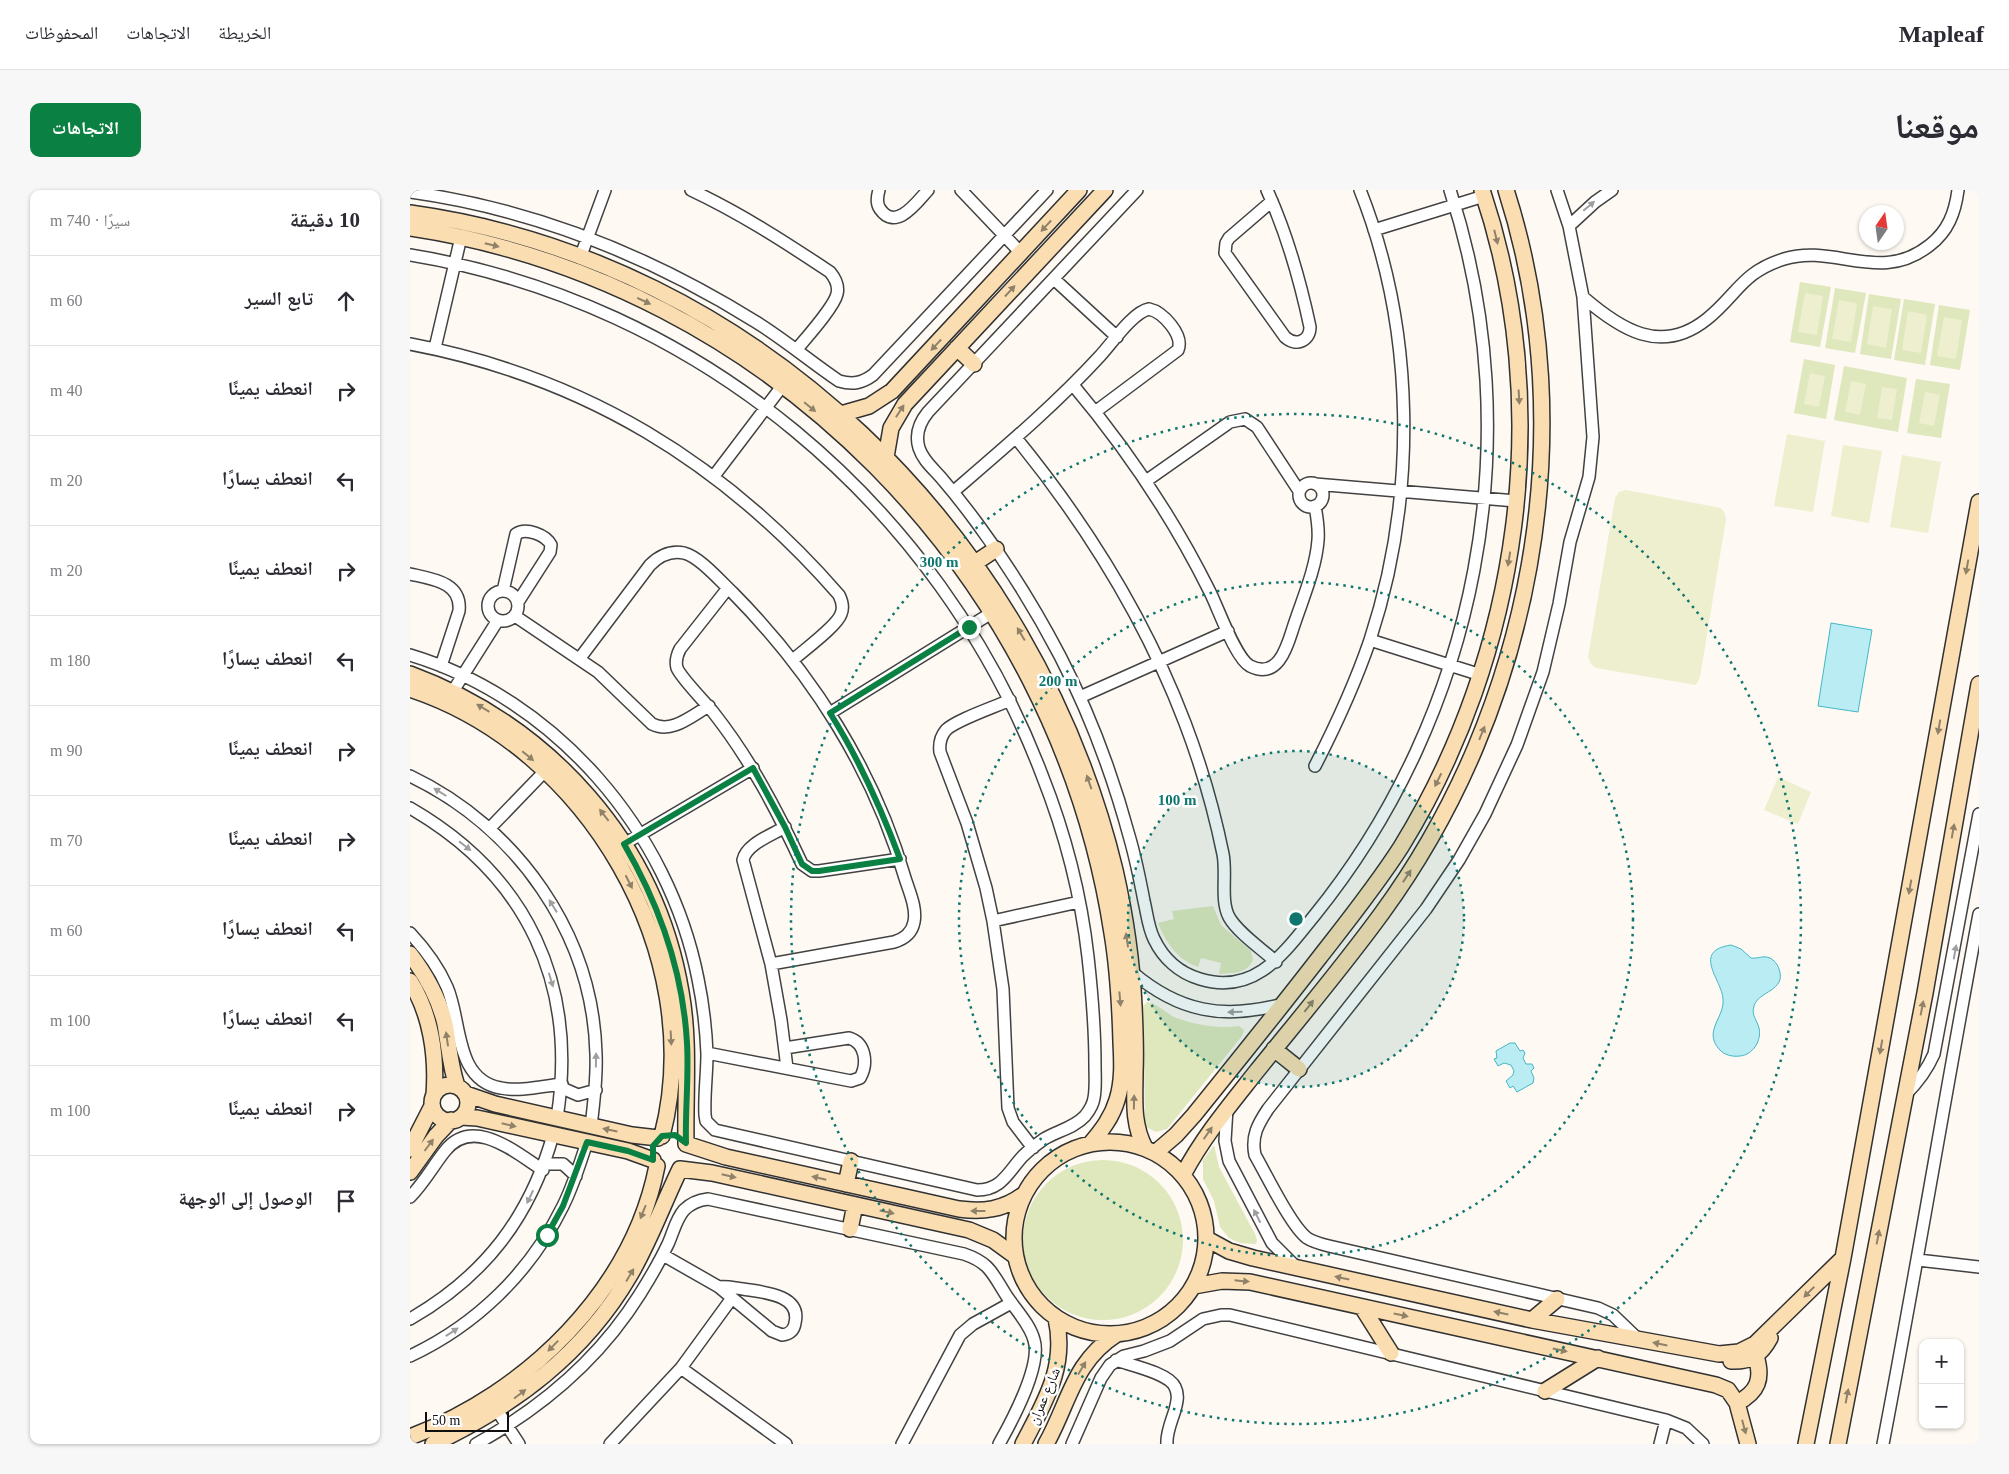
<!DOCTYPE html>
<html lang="ar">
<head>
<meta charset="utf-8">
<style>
	:root { --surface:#fff; --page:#f7f7f7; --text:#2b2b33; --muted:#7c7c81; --line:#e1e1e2; --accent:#0b8043 }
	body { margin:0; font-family:"Times New Roman","Noto Naskh Arabic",serif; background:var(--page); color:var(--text); direction:rtl }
	.controls { position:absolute; right:15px; bottom:15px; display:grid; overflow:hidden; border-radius:10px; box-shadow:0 1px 4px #0004 }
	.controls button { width:45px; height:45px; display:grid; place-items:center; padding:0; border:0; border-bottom:1px solid var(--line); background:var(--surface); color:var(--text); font:25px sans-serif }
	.compass { position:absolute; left:1449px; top:15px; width:45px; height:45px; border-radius:50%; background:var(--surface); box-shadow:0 1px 4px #0004; rotate:13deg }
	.scale { position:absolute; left:15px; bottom:12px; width:84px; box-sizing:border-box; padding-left:5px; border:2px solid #0f0f0f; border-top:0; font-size:14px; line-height:18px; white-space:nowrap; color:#0f0f0f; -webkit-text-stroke:4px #fff; paint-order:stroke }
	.stop { position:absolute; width:15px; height:15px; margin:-11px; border:4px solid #0b8043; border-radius:50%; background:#fff }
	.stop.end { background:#0b8043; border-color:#fff; box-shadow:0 1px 5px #0008 }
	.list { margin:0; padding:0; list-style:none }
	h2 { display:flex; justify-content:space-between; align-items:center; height:65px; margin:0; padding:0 20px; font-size:21px }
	h2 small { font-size:16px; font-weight:400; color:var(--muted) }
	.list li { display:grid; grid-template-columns:32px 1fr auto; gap:15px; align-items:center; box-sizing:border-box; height:90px; padding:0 20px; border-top:1px solid var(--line) }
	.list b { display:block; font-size:19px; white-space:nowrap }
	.list em { font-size:16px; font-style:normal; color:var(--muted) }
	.icon { flex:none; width:28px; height:28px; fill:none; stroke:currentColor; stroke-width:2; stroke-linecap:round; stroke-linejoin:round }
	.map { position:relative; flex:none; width:1569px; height:1254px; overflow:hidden; direction:ltr; border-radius:10px }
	header { display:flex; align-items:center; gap:30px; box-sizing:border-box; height:70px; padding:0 25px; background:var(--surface); border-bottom:1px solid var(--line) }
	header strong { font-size:24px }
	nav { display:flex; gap:28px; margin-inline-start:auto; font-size:18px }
	.intro { display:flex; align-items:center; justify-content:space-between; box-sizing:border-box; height:120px; padding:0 30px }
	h1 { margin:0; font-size:35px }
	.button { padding:12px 22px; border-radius:10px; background:var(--accent); color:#fff; font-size:18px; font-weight:700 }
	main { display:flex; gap:30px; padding:0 30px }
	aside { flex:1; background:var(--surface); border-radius:10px; box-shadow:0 1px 4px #0004 }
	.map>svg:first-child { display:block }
	.green { fill:#dfe7bd }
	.pitch { fill:#edefcf }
	.water { fill:#baedf3; stroke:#45b6c5 }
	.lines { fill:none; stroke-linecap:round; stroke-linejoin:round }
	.street-casing { stroke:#424242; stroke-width:14 }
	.secondary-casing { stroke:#313131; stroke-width:18 }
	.street { stroke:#fff; stroke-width:11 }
	.secondary { stroke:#fadeb2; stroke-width:15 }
	.oneway { fill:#9f9f9f }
	.oneway2 { fill:#908169 }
	.route { stroke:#0b8043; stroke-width:6 }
	.ring { fill:none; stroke:#0f766e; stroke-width:2.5; stroke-dasharray:2.5 5 }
	.labels { text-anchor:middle; stroke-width:5; stroke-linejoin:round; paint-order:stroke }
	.street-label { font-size:14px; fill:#0f0f0f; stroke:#fff }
	.centre { fill:#0f766e; stroke:#fff; stroke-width:2.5 }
	.ring-label { font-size:15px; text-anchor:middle; font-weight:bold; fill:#0f766e; stroke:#fff; stroke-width:5; stroke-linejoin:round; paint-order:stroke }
</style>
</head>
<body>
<header>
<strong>Mapleaf</strong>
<nav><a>الخريطة</a><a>الاتجاهات</a><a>المحفوظات</a></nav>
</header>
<div class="intro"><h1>موقعنا</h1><a class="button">الاتجاهات</a></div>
<main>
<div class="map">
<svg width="1569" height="1254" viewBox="0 0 1569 1254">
	<rect width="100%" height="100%" fill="#fef9f2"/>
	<path class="green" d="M1390 92 1421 97 1410 157 1380 152Z
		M1425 98 1456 103 1445 163 1415 158Z
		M1459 104 1491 109 1481 169 1450 164Z
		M1494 109 1525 114 1515 175 1484 170Z
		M1529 115 1560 120 1550 180 1520 175Z
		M1394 169 1425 175 1416 229 1384 223Z
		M1434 176 1497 188 1488 242 1424 230Z
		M1506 189 1540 194 1531 248 1497 243Z
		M803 716 811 735 841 761 843 770C837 784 822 783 809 784L811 773 791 768 788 777C768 770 756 753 748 733L764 729 762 721Z
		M737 812C747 813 756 823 764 827 785 835 807 839 829 836L834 840 832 846 757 939 746 942 736 937 735 931 733 816Z
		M804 955 809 977 845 1044 847 1050 846 1054 830 1053 819 1048 810 1037 804 1011 793 989V970Z
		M613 1050a80 80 0 1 1 160 0a80 80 0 1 1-160 0Z"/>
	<path class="pitch" d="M1395 103 1413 106 1407 145 1388 142Z
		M1429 110 1447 113 1441 152 1422 149Z
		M1463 116 1482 119 1476 158 1457 154Z
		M1498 121 1517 125 1511 163 1492 160Z
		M1534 127 1552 130 1546 169 1527 166Z
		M1400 183 1415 186 1409 217 1394 214Z
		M1441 191 1456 194 1450 225 1435 222Z
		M1472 197 1487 199 1482 230 1467 228Z
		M1515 202 1530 205 1524 236 1509 233Z
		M1377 244 1415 251 1403 322 1364 316Z
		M1433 255 1472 261 1459 333 1421 326Z
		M1492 265 1531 272 1518 343 1480 337Z
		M1216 300 1311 318 1314 322 1316 329 1290 487 1286 495 1186 478 1181 474 1178 467 1205 308 1209 302Z
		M1368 587 1401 602 1388 634 1354 620Z"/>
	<path class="water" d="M1421 433 1462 440 1448 522 1408 516Z
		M1321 755 1331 759 1341 768C1348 769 1353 765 1360 768 1364 770 1368 775 1369 779 1377 801 1348 801 1344 816 1341 825 1347 830 1349 838 1352 850 1343 865 1330 866 1322 867 1314 865 1309 859 1293 841 1315 827 1313 809 1312 790 1281 761 1321 755Z
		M1100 853H1105L1110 861 1113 860 1115 863 1113 868 1116 874H1122L1124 878 1121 881 1124 888 1123 893 1107 902 1103 896 1100 898 1096 891 1103 885 1104 881 1101 875 1094 873 1088 876 1084 869 1087 868 1086 861Z"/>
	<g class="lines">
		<defs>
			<path id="street" d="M281 0C330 23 375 52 420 82 425 88 429 96 427 104 424 117 397 147 387 159
				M469 0C467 7 466 13 470 19 486 42 507 12 518 0
				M551 0 611 63
				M727 0 518 222C509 233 505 245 509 258 513 271 525 280 533 290 545 304 556 318 567 333 598 375 626 420 650 466 680 524 703 586 720 649 726 670 730 690 734 711 737 723 738 737 744 749 753 768 769 783 790 789 845 806 874 763 904 726 1068 524 1121 248 1040 0
				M857 0C877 44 890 90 900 137 900 151 886 157 875 147L815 63 816 53 819 48 862 11
				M1147 0 1159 36 1173 107 1183 247 1179 287 1160 352 1149 414 1133 482 1107 555 1075 624 1049 670 1016 719 858 919C848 934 841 946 845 965 856 984 881 1036 897 1048 903 1052 911 1054 919 1056L1188 1118 1203 1125 1228 1149
				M0 2C123 19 240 66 346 132 375 150 401 172 429 191 443 195 452 193 463 185L637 0
				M1159 36 1185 12 1202 0
				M964 40 1074 6
				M0 65C287 112 529 314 632 585 655 643 671 705 678 767 682 803 685 839 685 875 685 886 686 898 684 908 683 915 679 921 675 926 664 938 647 941 634 949 627 954 619 960 613 966 598 982 592 1000 567 1000L305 940 296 931 295 925C294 905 297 884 297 864 296 839 293 813 288 789 259 641 146 509 0 465
				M170 68 195 0
				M644 89 707 147
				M1173 107C1210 139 1251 166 1297 129 1327 105 1332 82 1374 69 1425 53 1470 95 1520 55 1538 41 1545 23 1548 0
				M0 154C174 187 313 272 429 405 432 411 434 417 431 424 427 436 394 460 383 470
				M25 158 51 47
				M663 195C716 258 762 326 799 400 808 417 825 468 840 476 868 490 877 457 883 438 892 410 906 379 908 350 909 339 907 327 905 316
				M606 248C677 335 735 428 775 533 791 575 804 620 813 664 817 684 810 710 819 727 828 743 852 759 866 772
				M304 286 373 195
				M736 291 820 232 835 229 847 237 889 301
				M889 305a12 12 0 1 1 24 0a12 12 0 1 1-24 0Z
				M905 294 1106 311
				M543 302C594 258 645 215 690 166 702 153 723 122 739 119 753 122 774 145 768 160L685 222
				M0 384C22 389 52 392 49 421L31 476
				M318 398 270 459C267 465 265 471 267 478 271 488 295 512 303 522 340 569 367 620 392 674L402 681H409L490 669
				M78 416a15 15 0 1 1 30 0a15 15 0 1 1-30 0Z
				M93 401 106 344C116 337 136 345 141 355L140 362 108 412
				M105 426 188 482 242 534C262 544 281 526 299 516
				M960 450 1071 485
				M170 468 240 375C249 366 260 360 274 363 290 367 311 392 323 403 402 483 464 580 495 688 499 701 507 718 504 732 502 743 494 749 484 752L361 774
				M43 501 88 430
				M670 507 818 441
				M600 510C585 517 546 530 536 540 530 547 529 554 530 562L557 633 576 698 583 731 593 799 598 918 603 932 623 958
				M420 523 583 422
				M905 576C926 535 945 494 960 450 1007 307 1006 141 950 0
				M0 586C107 637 183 744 186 864 187 889 184 912 181 936
				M0 618C118 686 168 795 147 928
				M375 637C362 645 336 654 333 670L361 774 371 830 377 878
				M80 638 135 581
				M214 654 343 578
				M583 731 669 712
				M0 743C15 759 28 776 37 797 52 831 44 890 91 898 110 902 133 896 152 894
				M722 782C769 822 813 830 873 814
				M297 863 441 891 450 888C458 874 456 853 439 848L375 858
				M152 898 168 905 186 900
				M1496 904C1508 892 1517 880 1524 864L1569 624
				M817 918 815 951 819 971 862 1053 886 1077
				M135 974H153L166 986
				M0 1007C14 993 23 976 35 961 63 925 106 963 133 980
				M253 1065 309 1097 362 1141 372 1145C380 1144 384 1140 385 1133 392 1104 351 1102 333 1099 325 1098 317 1096 309 1097
				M1508 1070 1569 1077
				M0 1129C75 1086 120 1027 143 945
				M0 1166C66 1135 120 1083 153 1016 163 996 170 974 177 952
				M706 1170C720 1175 759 1183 765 1197 769 1205 767 1212 765 1220 762 1230 756 1243 757 1254
				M271 1178 376 1254
				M83 1214 109 1254
				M66 1254C131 1218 190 1168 230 1104 240 1088 250 1071 258 1054 263 1043 266 1029 274 1020 281 1013 289 1010 298 1009L554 1064C580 1073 582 1083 596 1105 605 1119 620 1134 624 1150 632 1175 602 1231 589 1254
				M200 1254 271 1178 322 1108
				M492 1254 550 1145 563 1134 601 1113
				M662 1254 691 1188 700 1175 714 1166 734 1161 760 1151 793 1129 811 1125H820L1256 1230 1276 1238 1293 1254
				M1250 1254 1256 1230
				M1473 1254C1507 1077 1536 900 1569 724"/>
			<path id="secondary" d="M0 23C346 71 624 345 705 680 715 724 722 771 724 816 725 838 726 860 725 882 725 909 722 933 735 958
				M0 38C360 92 647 385 702 743 708 779 710 816 711 852 712 872 713 891 707 910 702 927 692 940 681 953
				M547 158 564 174
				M431 224 459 216 482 201 669 0
				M476 267 481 238 495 214 695 0
				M565 373 586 359
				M0 484C140 536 246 653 271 802 280 852 275 902 276 953
				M0 499C177 557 299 764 252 946
				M0 764C16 785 29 808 35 834 39 855 40 876 47 896
				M0 791C21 824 27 866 24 905
				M864 859 889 879
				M22 913a18 18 0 1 1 36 0a18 18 0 1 1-36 0Z
				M56 904 85 914 222 945 248 948
				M51 927 67 928 218 961 243 970
				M604 1048a96 96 0 1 1 192 0a96 96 0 1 1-192 0Z
				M276 954 316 967 549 1019C573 1022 593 1020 613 1005
				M0 959 22 916
				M745 963 766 945 784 925C826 873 868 821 909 768 937 732 966 696 991 657 1110 464 1145 216 1072 0
				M0 982 26 946 41 930
				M773 985C793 947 820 915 846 882 888 830 932 778 972 723 1121 519 1174 243 1096 0
				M436 994 441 971
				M440 1039 445 1015
				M797 1049 819 1061 843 1068 1122 1130 1309 1164 1329 1162 1345 1154 1433 1068
				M784 1096 812 1091 840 1092 1306 1195 1318 1200 1327 1213 1338 1254
				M952 1117 981 1163
				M1122 1130 1147 1109
				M1321 1171C1340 1172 1351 1165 1360 1148
				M1135 1201 1188 1168
				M1327 1213C1348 1202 1353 1189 1346 1166
				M0 1247C117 1203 222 1101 247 976
				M23 1254C104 1216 174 1164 220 1085 240 1051 253 1014 270 979L302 983 559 1040 583 1050 605 1066
				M613 1254C635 1211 657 1177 646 1128
				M636 1254C660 1211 663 1172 707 1144
				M1396 1254 1433 1068 1569 312
				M1428 1254 1515 803 1569 494"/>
		</defs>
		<use href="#street" class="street-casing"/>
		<use href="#secondary" class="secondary-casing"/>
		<use href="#street" class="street"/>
		<use href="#secondary" class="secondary"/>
	</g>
	<defs><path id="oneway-solid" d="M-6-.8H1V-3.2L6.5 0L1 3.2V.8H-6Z" transform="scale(1.25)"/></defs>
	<g class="oneway">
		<use href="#oneway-solid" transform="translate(1179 16) rotate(-40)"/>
		<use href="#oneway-solid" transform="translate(30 602) rotate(-148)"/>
		<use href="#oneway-solid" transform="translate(55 656) rotate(38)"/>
		<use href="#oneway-solid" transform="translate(143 716) rotate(-122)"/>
		<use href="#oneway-solid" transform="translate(1545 762) rotate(-80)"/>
		<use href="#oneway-solid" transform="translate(141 790) rotate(73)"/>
		<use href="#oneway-solid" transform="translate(825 822) rotate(179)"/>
		<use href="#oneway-solid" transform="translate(186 870) rotate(-89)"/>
		<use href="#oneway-solid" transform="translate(120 1007) rotate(115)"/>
		<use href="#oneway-solid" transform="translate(847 1026) rotate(-117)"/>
		<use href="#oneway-solid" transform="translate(42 1142) rotate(-33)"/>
	</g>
	<g class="oneway2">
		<use href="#oneway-solid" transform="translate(636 36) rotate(133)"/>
		<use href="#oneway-solid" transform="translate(1086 47) rotate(76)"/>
		<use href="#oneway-solid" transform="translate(82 55) rotate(14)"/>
		<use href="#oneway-solid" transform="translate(600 101) rotate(-47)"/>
		<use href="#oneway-solid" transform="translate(234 111) rotate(25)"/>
		<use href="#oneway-solid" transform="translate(526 155) rotate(133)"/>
		<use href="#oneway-solid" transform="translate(1109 207) rotate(87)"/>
		<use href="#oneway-solid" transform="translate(400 217) rotate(39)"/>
		<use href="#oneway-solid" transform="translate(490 221) rotate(-57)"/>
		<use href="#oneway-solid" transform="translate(1099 369) rotate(99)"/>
		<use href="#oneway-solid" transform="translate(1557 377) rotate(100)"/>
		<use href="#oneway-solid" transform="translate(611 444) rotate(-121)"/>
		<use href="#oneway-solid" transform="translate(73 518) rotate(-149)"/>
		<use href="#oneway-solid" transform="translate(1529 537) rotate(100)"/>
		<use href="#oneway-solid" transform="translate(1072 543) rotate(-68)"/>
		<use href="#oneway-solid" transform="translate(118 566) rotate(40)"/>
		<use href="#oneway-solid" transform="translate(1028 590) rotate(116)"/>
		<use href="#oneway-solid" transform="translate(679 592) rotate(-109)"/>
		<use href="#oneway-solid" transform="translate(194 625) rotate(-128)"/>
		<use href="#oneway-solid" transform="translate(1543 641) rotate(-80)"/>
		<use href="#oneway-solid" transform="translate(997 686) rotate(-57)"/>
		<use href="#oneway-solid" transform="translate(219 692) rotate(63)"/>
		<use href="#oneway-solid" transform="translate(1500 697) rotate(100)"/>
		<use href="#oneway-solid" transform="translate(717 750) rotate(-98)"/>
		<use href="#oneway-solid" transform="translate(710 809) rotate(85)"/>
		<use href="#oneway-solid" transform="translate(899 816) rotate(-52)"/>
		<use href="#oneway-solid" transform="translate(1512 818) rotate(-79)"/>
		<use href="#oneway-solid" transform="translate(261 848) rotate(87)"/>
		<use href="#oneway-solid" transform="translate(37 849) rotate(-98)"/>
		<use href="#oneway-solid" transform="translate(1471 857) rotate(100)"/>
		<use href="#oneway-solid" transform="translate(724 912) rotate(-89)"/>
		<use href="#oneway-solid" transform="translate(99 935) rotate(13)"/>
		<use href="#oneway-solid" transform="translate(200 940) rotate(-168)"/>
		<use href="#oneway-solid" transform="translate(798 943) rotate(-55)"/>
		<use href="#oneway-solid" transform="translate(19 955) rotate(-53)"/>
		<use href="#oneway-solid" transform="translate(319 986) rotate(13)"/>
		<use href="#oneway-solid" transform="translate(409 988) rotate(-167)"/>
		<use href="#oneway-solid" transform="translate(568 1021) rotate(180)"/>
		<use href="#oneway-solid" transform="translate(233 1022) rotate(112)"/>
		<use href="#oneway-solid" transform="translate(477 1022) rotate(12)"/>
		<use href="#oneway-solid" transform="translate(1468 1047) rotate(-79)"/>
		<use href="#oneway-solid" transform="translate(220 1085) rotate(-59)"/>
		<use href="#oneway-solid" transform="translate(932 1088) rotate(-168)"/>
		<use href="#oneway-solid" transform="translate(832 1091) rotate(6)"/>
		<use href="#oneway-solid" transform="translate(1399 1102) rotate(135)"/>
		<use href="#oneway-solid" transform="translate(1091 1123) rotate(-168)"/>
		<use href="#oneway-solid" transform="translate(991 1125) rotate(12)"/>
		<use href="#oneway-solid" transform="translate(1250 1154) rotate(-168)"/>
		<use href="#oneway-solid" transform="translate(143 1156) rotate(134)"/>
		<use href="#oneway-solid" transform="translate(1150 1160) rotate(12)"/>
		<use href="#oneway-solid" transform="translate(672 1178) rotate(-59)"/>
		<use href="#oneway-solid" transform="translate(110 1204) rotate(-37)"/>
		<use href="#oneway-solid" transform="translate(1437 1206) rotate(-79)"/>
		<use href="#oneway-solid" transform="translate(1334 1237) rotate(75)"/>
	</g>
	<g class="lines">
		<path class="route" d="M137 1045 153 1016 177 952 218 961 243 970V956L252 946 265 945 276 953C275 920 279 886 277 853 273 781 250 716 214 654L343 578 375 637 392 674 402 681H409L490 669C471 618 449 569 420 523L559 437"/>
	</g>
	<circle cx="886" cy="729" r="168" fill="#0f766e" fill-opacity=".12"/>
	<g class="ring">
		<circle cx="886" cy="729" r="168"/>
		<circle cx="886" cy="729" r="337"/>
		<circle cx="886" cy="729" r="505"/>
	</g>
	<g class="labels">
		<g class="street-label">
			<text transform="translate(634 1206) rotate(-67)" y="5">شارع عمران</text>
		</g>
	</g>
	<circle cx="886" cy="729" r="8" class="centre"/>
	<g class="ring-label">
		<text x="529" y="377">300 m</text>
		<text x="648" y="496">200 m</text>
		<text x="767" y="615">100 m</text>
	</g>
</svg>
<div class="controls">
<button>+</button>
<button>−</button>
</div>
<svg class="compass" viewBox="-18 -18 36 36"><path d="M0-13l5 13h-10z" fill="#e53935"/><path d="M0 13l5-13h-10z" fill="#7c7c81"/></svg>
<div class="scale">50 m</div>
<div class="stop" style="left:137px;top:1045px"></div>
<div class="stop end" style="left:559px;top:437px"></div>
</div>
<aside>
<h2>10 دقيقة<small>سيرًا · 740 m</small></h2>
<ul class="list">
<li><svg class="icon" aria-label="ahead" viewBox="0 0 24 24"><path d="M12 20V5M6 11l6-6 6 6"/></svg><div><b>تابع السير</b></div><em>60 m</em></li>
<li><svg class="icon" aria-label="right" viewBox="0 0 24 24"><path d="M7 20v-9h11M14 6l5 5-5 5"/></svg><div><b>انعطف يمينًا</b></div><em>40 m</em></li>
<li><svg class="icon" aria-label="left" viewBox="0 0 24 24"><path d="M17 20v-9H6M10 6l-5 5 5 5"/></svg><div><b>انعطف يسارًا</b></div><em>20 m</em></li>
<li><svg class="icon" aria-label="right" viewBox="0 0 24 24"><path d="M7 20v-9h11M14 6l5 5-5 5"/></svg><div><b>انعطف يمينًا</b></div><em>20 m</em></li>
<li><svg class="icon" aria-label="left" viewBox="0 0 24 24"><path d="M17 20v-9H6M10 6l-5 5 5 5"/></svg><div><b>انعطف يسارًا</b></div><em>180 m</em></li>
<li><svg class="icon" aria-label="right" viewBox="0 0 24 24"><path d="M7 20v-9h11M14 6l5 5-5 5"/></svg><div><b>انعطف يمينًا</b></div><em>90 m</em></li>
<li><svg class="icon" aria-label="right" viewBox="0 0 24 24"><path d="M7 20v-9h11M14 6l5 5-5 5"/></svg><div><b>انعطف يمينًا</b></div><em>70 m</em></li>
<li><svg class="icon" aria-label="left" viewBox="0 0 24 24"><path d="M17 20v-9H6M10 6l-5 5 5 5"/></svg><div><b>انعطف يسارًا</b></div><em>60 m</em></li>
<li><svg class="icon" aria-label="left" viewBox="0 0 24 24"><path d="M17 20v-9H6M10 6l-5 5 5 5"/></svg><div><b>انعطف يسارًا</b></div><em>100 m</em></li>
<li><svg class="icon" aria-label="right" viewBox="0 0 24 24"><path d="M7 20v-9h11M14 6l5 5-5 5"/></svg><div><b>انعطف يمينًا</b></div><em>100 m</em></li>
<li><svg class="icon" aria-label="arrive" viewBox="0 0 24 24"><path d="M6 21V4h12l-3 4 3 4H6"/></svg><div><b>الوصول إلى الوجهة</b></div></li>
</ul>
</aside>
</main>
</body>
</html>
